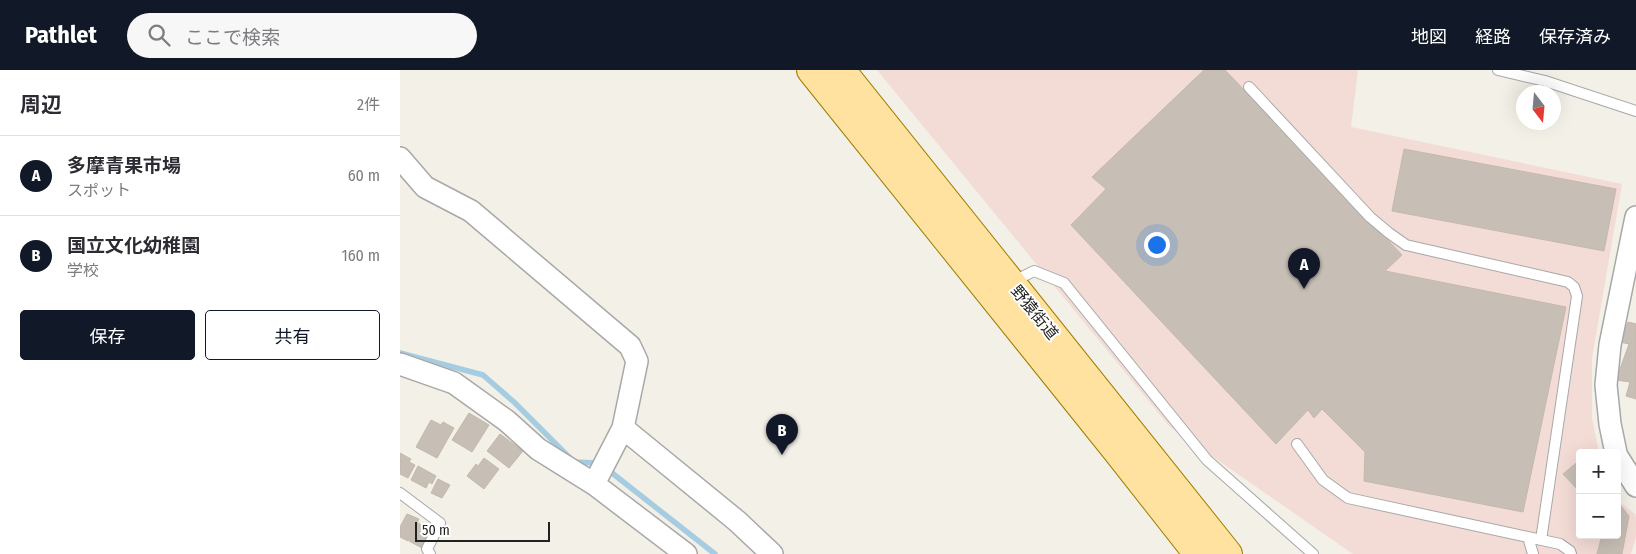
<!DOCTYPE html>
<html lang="ja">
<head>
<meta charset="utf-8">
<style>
	:root { --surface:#fff; --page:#f7f7f7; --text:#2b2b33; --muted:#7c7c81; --line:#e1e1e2; --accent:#111827 }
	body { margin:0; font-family:"Fira Sans Condensed","Noto Sans JP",sans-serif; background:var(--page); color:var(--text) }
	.controls { position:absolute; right:15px; bottom:15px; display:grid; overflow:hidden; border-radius:5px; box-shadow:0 5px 20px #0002 }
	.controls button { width:45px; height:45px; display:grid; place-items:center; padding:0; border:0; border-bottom:1px solid var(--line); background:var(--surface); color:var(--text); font:25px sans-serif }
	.compass { position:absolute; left:1116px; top:15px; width:45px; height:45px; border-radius:50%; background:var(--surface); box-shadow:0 5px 20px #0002; rotate:164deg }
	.scale { position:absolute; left:15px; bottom:12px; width:135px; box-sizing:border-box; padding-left:5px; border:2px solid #212121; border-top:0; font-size:14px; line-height:18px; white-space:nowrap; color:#212121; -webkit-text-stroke:4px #fff; paint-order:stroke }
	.you { position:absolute; left:756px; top:174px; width:18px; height:18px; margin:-12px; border:4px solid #fff; border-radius:50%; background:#1a73e8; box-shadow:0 0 0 8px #1a73e833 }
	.badge { display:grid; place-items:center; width:32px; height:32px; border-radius:50%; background:var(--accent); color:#fff; font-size:16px; font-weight:700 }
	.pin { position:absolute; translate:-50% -41px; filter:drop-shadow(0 1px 2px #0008) }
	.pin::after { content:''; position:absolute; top:26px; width:18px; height:15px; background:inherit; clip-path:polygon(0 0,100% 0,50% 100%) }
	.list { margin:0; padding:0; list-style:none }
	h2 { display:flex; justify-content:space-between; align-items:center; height:65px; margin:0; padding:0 20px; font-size:21px }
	h2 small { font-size:16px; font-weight:400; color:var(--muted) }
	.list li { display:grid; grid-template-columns:32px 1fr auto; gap:15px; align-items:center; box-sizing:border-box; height:80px; padding:0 20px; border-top:1px solid var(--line) }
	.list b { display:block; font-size:19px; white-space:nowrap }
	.list p { margin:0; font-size:16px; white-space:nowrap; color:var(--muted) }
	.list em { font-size:16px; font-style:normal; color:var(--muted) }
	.actions { display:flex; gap:10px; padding:15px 20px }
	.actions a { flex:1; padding:11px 0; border:1px solid var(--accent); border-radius:5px; text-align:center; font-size:18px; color:var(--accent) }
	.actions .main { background:var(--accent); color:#fff }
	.icon { flex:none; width:28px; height:28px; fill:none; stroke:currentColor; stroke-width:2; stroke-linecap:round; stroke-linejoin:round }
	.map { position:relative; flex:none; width:1236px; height:484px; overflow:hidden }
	header { display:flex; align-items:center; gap:30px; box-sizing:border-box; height:70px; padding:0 25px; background:var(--accent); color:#fff }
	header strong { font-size:24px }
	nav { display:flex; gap:28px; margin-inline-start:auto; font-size:18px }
	.search { width:350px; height:45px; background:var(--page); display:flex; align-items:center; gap:12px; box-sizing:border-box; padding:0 18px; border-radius:28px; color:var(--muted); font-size:19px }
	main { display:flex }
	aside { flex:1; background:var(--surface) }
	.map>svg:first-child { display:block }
	.commercial { fill:#f3dbd6 }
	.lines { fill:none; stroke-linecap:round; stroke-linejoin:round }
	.stream { stroke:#a6cce1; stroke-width:5.5 }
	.building { fill:#c7bfb6; stroke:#c4b8a9 }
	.service-casing { stroke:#a8a8a8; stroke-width:12 }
	.minor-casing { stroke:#a8a8a8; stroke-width:24 }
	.primary-casing { stroke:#9e7e00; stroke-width:30 }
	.service { stroke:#fff; stroke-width:10 }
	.minor { stroke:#fff; stroke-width:21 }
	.primary { stroke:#ffe29f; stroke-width:28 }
	.labels { text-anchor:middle; stroke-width:4; stroke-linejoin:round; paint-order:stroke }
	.street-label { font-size:16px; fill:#212121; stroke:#fff }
</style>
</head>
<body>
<header>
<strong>Pathlet</strong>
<div class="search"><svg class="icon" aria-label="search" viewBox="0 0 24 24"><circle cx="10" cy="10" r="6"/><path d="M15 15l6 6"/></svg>ここで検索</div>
<nav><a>地図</a><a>経路</a><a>保存済み</a></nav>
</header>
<main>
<aside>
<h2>周辺<small>2件</small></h2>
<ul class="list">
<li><span class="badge">A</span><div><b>多摩青果市場</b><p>スポット</p></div><em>60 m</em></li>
<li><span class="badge">B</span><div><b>国立文化幼稚園</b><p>学校</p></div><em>160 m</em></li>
</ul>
<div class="actions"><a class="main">保存</a><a>共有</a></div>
</aside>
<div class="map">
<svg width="1236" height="484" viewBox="0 0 1236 484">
	<rect width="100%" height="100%" fill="#f2f0e7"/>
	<path class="commercial" d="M477 0H958L951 57 1222 114 1192 288V348L1199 383H1180V465H1217V425L1221 433 1236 445V467L1231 484H953L770 357Z"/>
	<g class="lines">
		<path class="stream" d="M0 283 83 305 114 332 174 392 199 393
			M207 399 315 484"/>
	</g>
	<path class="building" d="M804 0H825L1002 185 985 201 1166 237 1123 442 964 411 965 382 922 339 914 348 908 340 876 374 671 155 706 119 692 107Z
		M1004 79 1216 119 1204 181 992 141Z
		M1228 252 1236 254V329L1226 326 1230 312 1216 310 1229 274 1220 272Z
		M69 343 89 355 72 382 52 370Z
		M31 350 41 355 43 352 54 358 37 388 16 377Z
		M100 364 123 381 109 398 87 381Z
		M0 383 11 389 9 392 15 395 8 408 0 404Z
		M84 388 99 399 84 419 67 406 76 394 78 396Z
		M1180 390V422L1163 404Z
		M18 396 36 406 32 414 29 412 26 418 11 410Z
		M38 409 50 415 42 428 31 423Z
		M1217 431 1229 446 1222 484H1197L1202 465H1217Z
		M7 444 19 449 8 471 0 467V457Z
		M18 453 22 455 23 453 30 456 25 466 27 468 22 478 9 471Z"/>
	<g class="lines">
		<defs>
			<path id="service" d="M1098 0 1145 11 1236 41
				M849 17 970 147 989 163 1006 175 1168 212 1174 217 1177 226 1141 470
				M612 212 634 201 664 213 807 390 913 484
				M897 374 923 410 948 428 1160 474 1170 481 1171 484
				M0 423 40 453 27 479 30 484
				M1128 467 1133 484"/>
			<path id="minor" d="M0 88 25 117 71 141 230 276 237 291 223 358 194 414
				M0 294 54 313 107 351 138 379 194 414 286 484
				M223 358 337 451 372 484
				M1216 383 1210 354 1206 315 1210 275 1236 147
				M1217 386 1236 416"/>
			<path id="primary" d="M411 0 717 381 798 484
				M441 0 828 484"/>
		</defs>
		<use href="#service" class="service-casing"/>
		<use href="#minor" class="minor-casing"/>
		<use href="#primary" class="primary-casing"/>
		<use href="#service" class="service"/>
		<use href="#minor" class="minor"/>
		<use href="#primary" class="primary"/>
	</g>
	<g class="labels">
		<g class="street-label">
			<text transform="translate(635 242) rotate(51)" y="6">野猿街道</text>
		</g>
	</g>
</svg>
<div class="controls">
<button>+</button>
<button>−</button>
</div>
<svg class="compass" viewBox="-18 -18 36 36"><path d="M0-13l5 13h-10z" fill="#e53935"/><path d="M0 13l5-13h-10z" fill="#7c7c81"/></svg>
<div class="scale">50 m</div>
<div class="you"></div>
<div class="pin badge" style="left:904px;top:219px">A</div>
<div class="pin badge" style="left:382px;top:385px">B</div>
</div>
</main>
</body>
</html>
